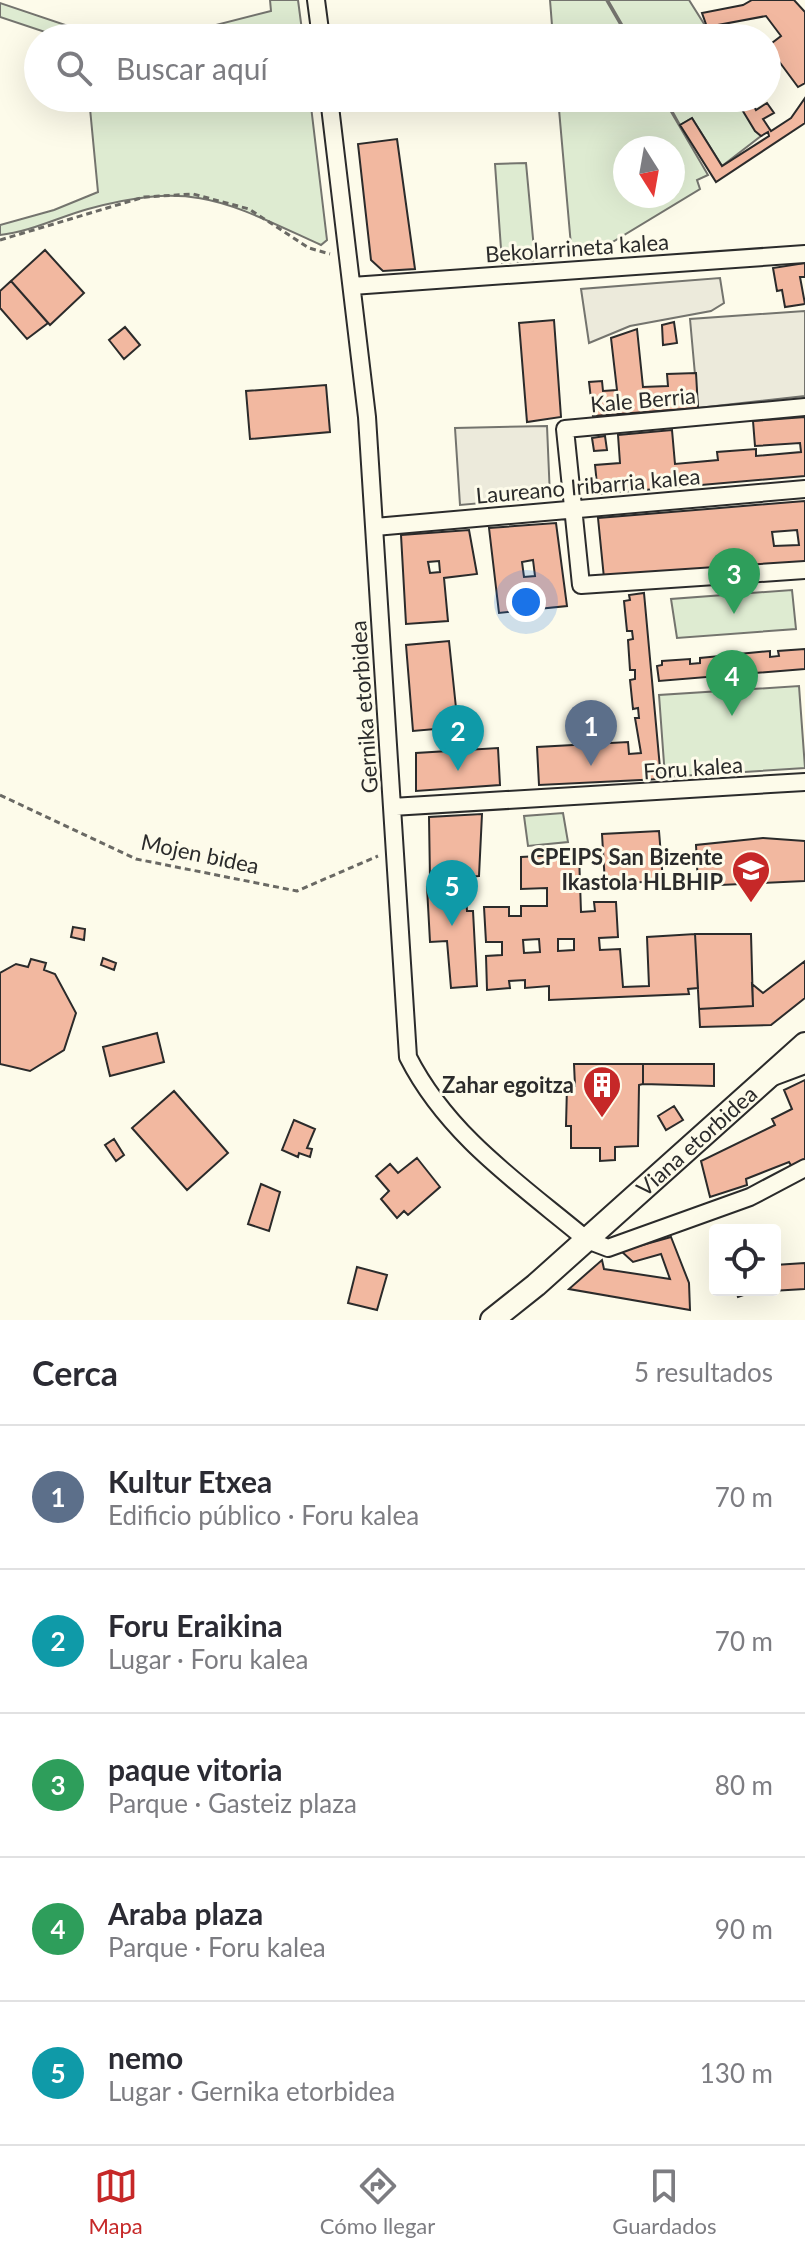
<!DOCTYPE html>
<html lang="es">
<head>
<meta charset="utf-8">
<style>
	:root { --surface:#fff; --page:#f2f2f3; --text:#2b2b33; --muted:#7c7c81; --line:#e1e1e2; --accent:#c62828 }
	body { margin:0; font-family:Lato,sans-serif; background:var(--page); color:var(--text) }
	.controls { position:absolute; right:24px; bottom:24px; display:grid; overflow:hidden; border-radius:8px; box-shadow:0 8px 32px #0002 }
	.controls button { width:72px; height:72px; display:grid; place-items:center; padding:0; border:0; border-bottom:2px solid var(--line); background:var(--surface); color:var(--text); font:40px sans-serif }
	.compass { position:absolute; left:613px; top:136px; width:72px; height:72px; border-radius:50%; background:var(--surface); box-shadow:0 8px 32px #0002; rotate:169deg }
	.you { position:absolute; left:526px; top:602px; width:28px; height:28px; margin:-20px; border:6px solid #fff; border-radius:50%; background:#1a73e8; box-shadow:0 0 0 12px #1a73e833 }
	.badge { display:grid; place-items:center; width:52px; height:52px; border-radius:50%; background:var(--accent); color:#fff; font-size:26px; font-weight:700 }
	.pin { position:absolute; translate:-50% -66px; filter:drop-shadow(0 2px 4px #0008) }
	.pin::after { content:''; position:absolute; top:42px; width:28px; height:24px; background:inherit; clip-path:polygon(0 0,100% 0,50% 100%) }
	.list { margin:0; padding:0; list-style:none }
	h2 { display:flex; justify-content:space-between; align-items:center; height:104px; margin:0; padding:0 32px; font-size:34px }
	h2 small { font-size:26px; font-weight:400; color:var(--muted) }
	.list li { display:grid; grid-template-columns:52px 1fr auto; gap:24px; align-items:center; box-sizing:border-box; height:144px; padding:0 32px; border-top:2px solid var(--line) }
	.list b { display:block; font-size:30px; white-space:nowrap }
	.list p { margin:0; font-size:26px; white-space:nowrap; color:var(--muted) }
	.list em { font-size:26px; font-style:normal; color:var(--muted) }
	.icon { flex:none; width:44px; height:44px; fill:none; stroke:currentColor; stroke-width:2; stroke-linecap:round; stroke-linejoin:round }
	.map { position:relative; flex:none; width:805px; height:1320px; overflow:hidden }
	.search { position:absolute; background:var(--surface); box-shadow:0 8px 32px #0002; left:24px; right:24px; top:24px; height:88px; display:flex; align-items:center; gap:20px; box-sizing:border-box; padding:0 28px; border-radius:44px; color:var(--muted); font-size:30px }
	.sheet { height:824px; background:var(--surface) }
	nav { display:flex; justify-content:space-around; align-items:center; box-sizing:border-box; height:112px; border-top:2px solid var(--line); background:var(--surface); font-size:22px; color:var(--muted) }
	nav a { display:grid; justify-items:center; gap:4px }
	nav .on { color:var(--accent) }
	.map>svg:first-child { display:block }
	.green { fill:#deebd1; stroke:#74746e; stroke-width:2; fill-rule:evenodd }
	.parking { fill:#eceadb; stroke:#74746e; stroke-width:2 }
	.building { fill:#f2b8a0; stroke:#2b2b2b; stroke-width:2; fill-rule:evenodd }
	.lines { fill:none; stroke-linecap:round; stroke-linejoin:round }
	.street-casing { stroke:#2b2b2b; stroke-width:20 }
	.secondary-casing { stroke:#2b2b2b; stroke-width:26 }
	.path { stroke:#6a6964; stroke-width:3; stroke-dasharray:6 4; stroke-linecap:butt }
	.street { stroke:#fdfbea; stroke-width:16 }
	.secondary { stroke:#fdfbea; stroke-width:22 }
	.labels { text-anchor:middle; stroke-width:6; stroke-linejoin:round; paint-order:stroke }
	.street-label { font-size:22px; fill:#2b2b2b; stroke:#fdfbea }
	.poi-label { font-size:22px; font-weight:bold; fill:#2b2b2b; stroke:#fdfbea; text-anchor:end }
</style>
</head>
<body>
<div class="map">
<svg width="805" height="1320" viewBox="0 0 805 1320">
	<rect width="100%" height="100%" fill="#fdfbea"/>
	<path class="green" d="M270 0H298L303 38H63L0 17V3L83 31 142 37 173 36 271 11Z
		M550 0H606L628 38H553Z
		M608 0H689L713 38H630Z
		M89 98H310L327 240 321 245C226 202 195 180 88 209 59 217 30 232 0 235V225L54 210 98 192Z
		M558 98H663L708 175 697 180 700 189 591 255 572 257ZM625 148H673V196H625Z
		M665 98H735L761 136 722 166 692 118 680 125Z
		M526 163 535 260 502 263 495 164Z
		M792 590 796 629 677 638 671 599Z
		M799 686 805 768 665 777 659 695Z
		M563 813 568 842 528 846 524 816Z"/>
	<path class="parking" d="M720 278 724 303 711 311 630 326 589 343 581 289Z
		M805 311V396L698 408 690 319Z
		M547 426 550 497 460 505 455 428Z"/>
	<path class="building" d="M752 0H794L805 12V83L798 87 778 60 767 67 768 46 781 36 766 16 707 27 702 13 743 5Z
		M735 98H749L756 110 767 103 774 113 763 119 771 131 791 118 805 98V123L716 182 680 125 692 118 722 166 769 136 768 132 761 136 755 131Z
		M397 139 415 269 383 271 371 260 358 144Z
		M45 250 84 293 50 325 11 281Z
		M805 263V277H800L805 304 785 307 782 290 777 291 773 268Z
		M11 281 48 323 27 339 0 308V291Z
		M554 320 561 417 527 422 519 323Z
		M674 322 677 343 663 345 662 325Z
		M125 327 140 345 124 359 109 340Z
		M637 329 643 387 668 386 667 374 696 373 698 408 593 416 589 382 602 381 603 391 617 390 611 338Z
		M326 385 330 432 250 439 246 391Z
		M805 417V476L598 494 595 465 620 463 618 435 672 430 675 464 718 460 717 452 756 449V456L801 452 800 443 755 446 753 421Z
		M605 436 607 450 594 451 592 438Z
		M805 501V562L604 578 598 518ZM797 530 799 545 774 546 772 532Z
		M556 523 567 606 499 613 489 528ZM533 560 535 576 524 577 522 562Z
		M469 530 477 574 444 578 448 621 406 624 401 535ZM439 561 440 572 430 573 428 562Z
		M644 593 661 779 539 785 537 747 628 742 629 754 641 753 635 718H639L638 708 633 709 630 680 635 679V670H630L628 640 633 639 632 631H627L624 601 630 600 629 595Z
		M449 641 458 727 413 731 406 645Z
		M805 649V669L659 681 657 666 662 665V661L690 659V664L700 663V658L730 655V659H739V654L770 651V657L779 656 778 651Z
		M498 748 500 785 416 791V753Z
		M482 814 479 876 430 879 429 817Z
		M659 831 663 881 605 884 602 834Z
		M763 838 805 841V881L698 886 696 845Z
		M579 854 581 912 595 911 594 902H616L618 937 599 938 600 950 620 949 623 987 649 986 647 937 695 934 698 988 688 989 689 994 549 1000V986L525 988V980L509 981 510 988 487 990 486 956 502 955V942H486L484 907H509V916H521V906H547V888L521 889V857ZM539 939 540 952 524 953 523 940ZM558 939H574V950L558 951Z
		M465 884 467 911H473L477 986 451 988 447 941 430 942 427 887Z
		M73 927 85 929 84 940 71 937Z
		M695 934H751L753 1006 699 1009Z
		M103 958 116 963 114 970 101 965Z
		M31 959 46 963 44 970 55 974 76 1013 64 1050 30 1071 0 1064V973L16 964 28 967Z
		M805 961V998L771 1025 700 1027 699 1009 753 1006 752 984 763 993Z
		M157 1033 164 1062 110 1076 103 1047Z
		M574 1064H643V1084L639 1085 638 1146 615 1147V1160L600 1161V1148H571V1126H566L567 1086H575Z
		M643 1064H714V1086L643 1084Z
		M805 1080V1162L792 1167 789 1162 746 1179 747 1185 710 1197 701 1161 775 1125 772 1119 792 1109 784 1090Z
		M174 1091 228 1153 187 1190 132 1128Z
		M674 1106 683 1120 666 1130 658 1116Z
		M294 1120 315 1129 307 1148 312 1149 310 1157 299 1153 298 1157 282 1150Z
		M114 1139 124 1155 116 1161 105 1145Z
		M417 1158 440 1187 408 1215 404 1211 397 1218 381 1199 389 1191 376 1176 390 1164 398 1173Z
		M261 1184 280 1192 269 1231 248 1224Z
		M671 1237 689 1283 690 1310 569 1289 602 1260 604 1269 670 1279 661 1254 633 1262 621 1251Z
		M805 1263V1289L771 1291 775 1290V1265Z
		M357 1267 387 1275 377 1310 348 1303Z
		M736 1290H758L738 1297Z"/>
	<g class="lines">
		<defs>
			<path id="street" d="M316 0 321 38
				M329 98 367 417 408 1057C448 1136 520 1184 587 1240L608 1248 750 1197 805 1168
				M352 286 805 254
				M805 407 565 429 581 585 805 570
				M375 527 805 489
				M392 807 805 782
				M773 1077 805 1065"/>
			<g id="secondary">
				<path id="s1" d="M492 1320 536 1285 805 1044"/>
			</g>
		</defs>
		<use href="#street" class="street-casing"/>
		<use href="#secondary" class="secondary-casing"/>
		<path class="path" d="M0 240 144 197 193 194 249 209 309 248 330 254
			M0 795 136 859 297 891 378 856"/>
		<use href="#street" class="street"/>
		<use href="#secondary" class="secondary"/>
	</g>
	<defs>
		<symbol id="school-pin" viewBox="-11 -11 22 30"><path d="M0 17L-7.5 6A9.5 9.5 0 1 1 7.5 6Z" fill="#c62828" stroke="#fdfbea"/><path d="M0-5L7-2L0 1L-7-2ZM-4 1L0 2.5L4 1V4Q0 6-4 4Z" fill="#fff"/></symbol>
		<symbol id="building-pin" viewBox="-11 -11 22 30"><path d="M0 17L-7.5 6A9.5 9.5 0 1 1 7.5 6Z" fill="#c62828" stroke="#fdfbea"/><path d="M-4-6H4V6H1V3H-1V6H-4ZM-2.5-4.3h1.7v1.8h-1.7ZM.8-4.3h1.7v1.8H.8ZM-2.5-1h1.7V.8h-1.7ZM.8-1h1.7V.8H.8Z" fill="#fff"/></symbol>
	</defs>
	<g fill-rule="evenodd">
		<use href="#school-pin" x="729" y="848" width="44" height="60"/>
		<use href="#building-pin" x="580" y="1063" width="44" height="60"/>
	</g>
	<g class="labels">
		<g class="street-label">
			<text transform="translate(577 248) rotate(-4)" y="8">Bekolarrineta kalea</text>
			<text transform="translate(643 400) rotate(-5)" y="8">Kale Berria</text>
			<text transform="translate(588 486) rotate(-5)" y="8">Laureano Iribarria kalea</text>
			<text transform="translate(364 707) rotate(-94)" y="8">Gernika etorbidea</text>
			<text transform="translate(693 768) rotate(-4)" y="8">Foru kalea</text>
			<text transform="translate(200 854) rotate(12)" y="8">Mojen bidea</text>
			<text dy="8" stroke="none"><textPath href="#s1" startOffset="272">Viana etorbidea</textPath></text>
		</g>
		<g class="poi-label">
			<text x="723" y="865">CPEIPS San Bizente<tspan x="723" dy="25">Ikastola HLBHIP</tspan></text>
			<text x="574" y="1093">Zahar egoitza</text>
		</g>
	</g>
</svg>
<div class="controls">
<button><svg class="icon" aria-label="locate" viewBox="0 0 24 24"><circle cx="12" cy="12" r="6"/><path d="M12 2v4M12 18v4M2 12h4M18 12h4"/></svg></button>
</div>
<svg class="compass" viewBox="-18 -18 36 36"><path d="M0-13l5 13h-10z" fill="#e53935"/><path d="M0 13l5-13h-10z" fill="#7c7c81"/></svg>
<div class="you"></div>
<div class="pin badge" style="left:591px;top:766px;background:#5c6f8a">1</div>
<div class="pin badge" style="left:458px;top:771px;background:#0f9aa8">2</div>
<div class="pin badge" style="left:734px;top:614px;background:#2e9e5b">3</div>
<div class="pin badge" style="left:732px;top:716px;background:#2e9e5b">4</div>
<div class="pin badge" style="left:452px;top:926px;background:#0f9aa8">5</div>
<div class="search"><svg class="icon" aria-label="search" viewBox="0 0 24 24"><circle cx="10" cy="10" r="6"/><path d="M15 15l6 6"/></svg>Buscar aquí</div>
</div>
<section class="sheet">
<h2>Cerca<small>5 resultados</small></h2>
<ul class="list">
<li><span class="badge" style="background:#5c6f8a">1</span><div><b>Kultur Etxea</b><p>Edificio público · Foru kalea</p></div><em>70 m</em></li>
<li><span class="badge" style="background:#0f9aa8">2</span><div><b>Foru Eraikina</b><p>Lugar · Foru kalea</p></div><em>70 m</em></li>
<li><span class="badge" style="background:#2e9e5b">3</span><div><b>paque vitoria</b><p>Parque · Gasteiz plaza</p></div><em>80 m</em></li>
<li><span class="badge" style="background:#2e9e5b">4</span><div><b>Araba plaza</b><p>Parque · Foru kalea</p></div><em>90 m</em></li>
<li><span class="badge" style="background:#0f9aa8">5</span><div><b>nemo</b><p>Lugar · Gernika etorbidea</p></div><em>130 m</em></li>
</ul>
</section>
<nav>
<a class="on"><svg class="icon" aria-label="map" viewBox="0 0 24 24"><path d="M3 6l6-2 6 2 6-2v14l-6 2-6-2-6 2zM9 4v14M15 6v14"/></svg>Mapa</a>
<a><svg class="icon" aria-label="directions" viewBox="0 0 24 24"><path d="M12 3l9 9-9 9-9-9zM9 14v-3h6M13 9l2 2-2 2"/></svg>Cómo llegar</a>
<a><svg class="icon" aria-label="saved" viewBox="0 0 24 24"><path d="M7 4h10v16l-5-4-5 4z"/></svg>Guardados</a>
</nav>
</body>
</html>
